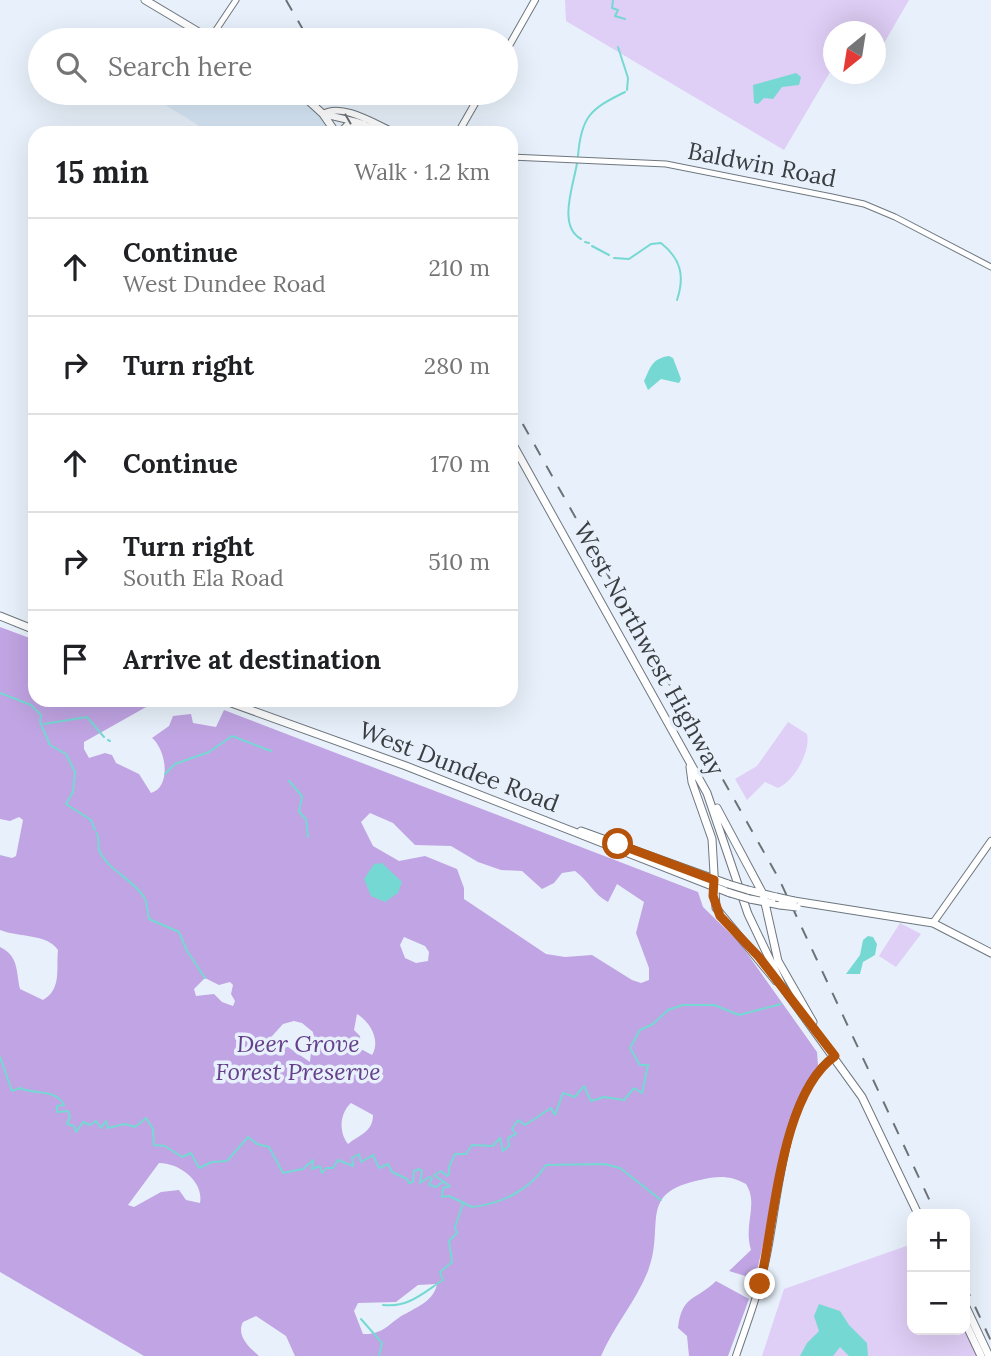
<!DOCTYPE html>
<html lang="en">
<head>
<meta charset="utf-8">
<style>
	:root { --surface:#fff; --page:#f2f2f2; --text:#202124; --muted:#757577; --line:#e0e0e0 }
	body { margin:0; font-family:Lora,serif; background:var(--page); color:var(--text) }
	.controls { position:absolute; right:21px; bottom:21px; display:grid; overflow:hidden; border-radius:14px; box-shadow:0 7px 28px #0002 }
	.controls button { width:63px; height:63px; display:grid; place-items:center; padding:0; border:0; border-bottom:2px solid var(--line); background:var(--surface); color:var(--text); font:35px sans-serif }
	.compass { position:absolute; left:823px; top:21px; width:63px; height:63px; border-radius:50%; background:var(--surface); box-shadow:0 7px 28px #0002; rotate:210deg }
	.stop { position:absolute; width:21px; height:21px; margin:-16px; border:5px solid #b45309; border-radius:50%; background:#fff }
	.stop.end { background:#b45309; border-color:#fff; box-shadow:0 2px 7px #0008 }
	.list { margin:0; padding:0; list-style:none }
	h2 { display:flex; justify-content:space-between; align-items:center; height:91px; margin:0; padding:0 28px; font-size:30px }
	h2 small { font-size:23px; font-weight:400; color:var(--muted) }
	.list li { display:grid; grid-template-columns:46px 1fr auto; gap:21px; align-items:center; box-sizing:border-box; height:98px; padding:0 28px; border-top:2px solid var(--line) }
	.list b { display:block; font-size:26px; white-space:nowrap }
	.list p { margin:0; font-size:23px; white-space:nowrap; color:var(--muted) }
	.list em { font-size:23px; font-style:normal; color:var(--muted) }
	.icon { flex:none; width:38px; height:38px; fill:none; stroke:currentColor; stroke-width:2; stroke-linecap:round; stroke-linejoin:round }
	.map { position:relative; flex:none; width:991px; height:1356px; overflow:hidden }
	.search { position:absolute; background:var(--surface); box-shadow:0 7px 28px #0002; left:28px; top:28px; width:490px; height:77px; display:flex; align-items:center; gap:18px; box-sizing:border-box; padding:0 24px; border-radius:38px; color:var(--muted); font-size:26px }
	.panel { position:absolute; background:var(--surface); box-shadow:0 7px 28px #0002; left:28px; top:126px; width:490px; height:581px; border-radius:21px }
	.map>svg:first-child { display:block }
	.built { fill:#d7e7f6 }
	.green { fill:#dfcef6 }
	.forest { fill:#c0a4e3; fill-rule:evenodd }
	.water { fill:#76d8d3 }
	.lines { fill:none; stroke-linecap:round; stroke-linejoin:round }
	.stream { stroke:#76d8d3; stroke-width:2 }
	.tertiary-casing { stroke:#6e777f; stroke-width:7 }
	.secondary-casing { stroke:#6e777f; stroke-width:8 }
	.primary-casing { stroke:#6e777f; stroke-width:9 }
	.tertiary { stroke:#fff; stroke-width:5 }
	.secondary { stroke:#fff; stroke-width:6 }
	.primary { stroke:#fff; stroke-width:7 }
	.rail { stroke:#6d7277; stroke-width:2; stroke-dasharray:12 12; stroke-linecap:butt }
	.primary-bridge-casing { stroke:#6e777f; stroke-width:9; stroke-linecap:butt }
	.primary-bridge { stroke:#fff; stroke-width:7 }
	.route { stroke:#b45309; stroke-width:9 }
	.labels { text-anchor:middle; stroke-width:7; stroke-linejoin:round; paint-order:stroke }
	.street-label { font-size:24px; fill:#3a3e41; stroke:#e8f1fb }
	.park-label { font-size:24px; font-style:italic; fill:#65418c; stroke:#e8f1fb }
</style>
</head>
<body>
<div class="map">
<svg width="991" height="1356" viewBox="0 0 991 1356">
	<rect width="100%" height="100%" fill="#e8f1fb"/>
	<path class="built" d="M146 93H300L336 133H211Z"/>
	<path class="green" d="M565 0H909L876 57V32H834L833 67 784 150 566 21Z
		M788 722 807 734C811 752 794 781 778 788L765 782 747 800 735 779 757 766Z
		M900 923 921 934 896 967 879 956Z
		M912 1244V1330H965L977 1356H762L784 1289Z"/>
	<path class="forest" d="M0 627 35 640V700H175L155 702 84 742V749L89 758 105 753 112 755 116 763 139 774 151 793C172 787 166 749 152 738L169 726 173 716 191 714 193 723 216 727 224 710 698 892 703 907 739 942 817 1052 818 1065 795 1109 755 1279 729 1271 751 1250C743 1223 759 1205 746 1184 729 1175 718 1176 700 1180 636 1193 666 1225 648 1271 636 1301 614 1326 601 1356H295L286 1336 256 1316 243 1322C236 1336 249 1347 259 1356H144L0 1272V947C19 956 16 972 20 989L43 1000C62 989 56 969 58 950 46 933 20 938 0 930V855L12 858 16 856 23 820 19 817 10 821 0 819ZM370 813 393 823 415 845 451 846 478 862 501 870 522 871 542 889 554 883 562 873 575 871C589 881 593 894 608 902L617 884 644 902 636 933 649 968V980L641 983 632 980 592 955 565 957 546 954 464 899V888L457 869 425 856 399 861 373 846 361 822ZM404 937 425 946 429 952 428 961 416 963 405 958 400 945ZM205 978 219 985 230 982 233 985 231 994 235 1001 233 1006 222 1002 214 994 196 996 194 989ZM357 1014C370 1022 381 1040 372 1055L361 1049 360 1036 354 1030ZM294 1021 302 1023 313 1032 310 1062 288 1047 270 1049 263 1046 283 1024ZM351 1103 373 1115C373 1132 359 1135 348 1144 339 1133 339 1114 351 1103ZM159 1163C180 1163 204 1182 200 1203L186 1200 179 1190 161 1192 134 1207 128 1205ZM437 1284C434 1300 419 1306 407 1313 390 1321 385 1335 363 1334L354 1311 358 1303 396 1302 418 1285Z
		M716 1281 749 1299 728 1356H689L687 1336 678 1328C682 1294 696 1301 716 1281Z"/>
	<path class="water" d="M796 73 801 77 799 85 782 87 773 99 764 98 758 104 754 103 753 85Z
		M669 356 673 358 681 379 679 383 661 379 648 390 644 381C651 367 651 359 669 356Z
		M382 863 402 882 398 893 385 902 371 896 364 879 374 864Z
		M868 936 873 937 877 944 875 955 863 962 860 974H846L860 955 863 940Z
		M819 1304 840 1311 849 1325 867 1343 868 1356H849L840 1347 833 1356H800L807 1343 819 1331 814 1316Z"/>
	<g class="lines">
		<path class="stream" d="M613 0 612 8 618 10 615 16 625 19
			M618 47 628 78 627 90
			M578 156C581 117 590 109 625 92
			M577 163C574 184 557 226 581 239
			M585 242 589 243
			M592 246 609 255
			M614 258 629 259 651 244 661 243C681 259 685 276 677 300
			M0 693 31 705 41 715 40 722 50 745 66 754 75 772 73 792 66 804 91 820 95 830
			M44 724 87 717 104 737
			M108 740 110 741
			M165 774 175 764 209 752 232 736 271 751
			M289 781 302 796 299 812 306 819 308 837
			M97 833C99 838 98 846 99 850 108 871 132 878 144 897 148 903 147 912 149 919L179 932 187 951 205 978
			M0 1057 12 1091 20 1088C34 1095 55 1088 64 1105L57 1106V1112L68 1111 70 1117 67 1124 74 1126 76 1132 83 1122 90 1125 96 1121 101 1128 106 1121 108 1128 125 1124 135 1127 146 1118 153 1129 154 1145 165 1146 182 1157 191 1153 199 1168 212 1162 227 1161 248 1137 257 1144 269 1147 283 1173 303 1169 313 1160 312 1169 320 1166 322 1173 326 1168H333L338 1160 353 1166 352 1158 359 1154 361 1162 373 1155 379 1168 388 1164 392 1172 407 1179 409 1183 413 1182 414 1171 419 1169 422 1171 420 1183 429 1177 432 1178 429 1185 436 1187 443 1182
			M661 1200 620 1168 604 1164 546 1165C530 1190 501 1204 472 1207L449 1196 442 1197 443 1188 450 1186 434 1175 441 1171 447 1176 449 1174V1167L455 1154H466L472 1145 493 1146 500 1138 503 1151 509 1146 508 1138 516 1134 512 1129 518 1120 525 1125 551 1108 555 1115 563 1093 575 1097 584 1086 591 1101 604 1097 624 1100 634 1088 642 1093 648 1065H640L630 1048 640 1030 653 1024 668 1010 683 1005H714L739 1015 781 1004
			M383 1305C408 1308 423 1293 443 1280L440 1272 452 1262 449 1241 457 1233 455 1227 463 1204
			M361 1319 382 1343 379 1356"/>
		<defs>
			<path id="tertiary" d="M210 39 236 0
				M511 157 666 164 832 197 864 204 895 217 991 267"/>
			<path id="secondary" d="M506 51 535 0
				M323 114C342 102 377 125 396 133
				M323 114 357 122 385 133
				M458 133 481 93
				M933 923 991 841
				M736 1356C746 1326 758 1296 765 1264 779 1206 781 1093 835 1056"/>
			<path id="primary" d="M145 0 212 40
				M300 93 323 114 336 133
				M345 133 344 129 350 123 363 124
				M511 441 707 793 748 914 784 989 862 1097 918 1214
				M0 616 35 630
				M223 700 406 766 730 893
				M690 767 692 782 712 839 716 908 776 981
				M717 808 763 894 778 961 813 1022
				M581 831 728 884
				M748 890 776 897
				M750 899 780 905
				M794 901 933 923 991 953
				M965 1305 989 1356
				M965 1322 981 1356"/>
		</defs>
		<use href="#tertiary" class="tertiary-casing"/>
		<use href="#secondary" class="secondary-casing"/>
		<use href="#primary" class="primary-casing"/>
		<use href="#tertiary" class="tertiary"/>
		<use href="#secondary" class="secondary"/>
		<use href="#primary" class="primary"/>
		<path class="rail" d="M286 0 309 40
			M333 93 356 133
			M511 403 779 879 936 1214
			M965 1285 991 1341"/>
		<defs>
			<path id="primary-bridge" d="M728 884 748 890
				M730 893 750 899
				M776 897 794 901
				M780 905 797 907"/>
		</defs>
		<use href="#primary-bridge" class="primary-bridge-casing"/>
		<use href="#primary-bridge" class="primary-bridge"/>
	</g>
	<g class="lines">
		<path class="route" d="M618 844 714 880 713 896 720 916 759 957 835 1056C780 1095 775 1222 760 1284"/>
	</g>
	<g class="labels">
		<g class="street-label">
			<text transform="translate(762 165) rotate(11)" y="8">Baldwin Road</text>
			<text transform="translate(649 649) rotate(61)" y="8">West Northwest Highway</text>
			<text transform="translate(459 767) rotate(21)" y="8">West Dundee Road</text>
		</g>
		<g class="park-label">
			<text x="298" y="1052">Deer Grove<tspan x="298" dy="28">Forest Preserve</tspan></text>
		</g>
	</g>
</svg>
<div class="controls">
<button>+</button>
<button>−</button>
</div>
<svg class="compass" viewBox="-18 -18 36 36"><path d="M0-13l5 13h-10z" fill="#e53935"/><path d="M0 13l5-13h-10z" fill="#757577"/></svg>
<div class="stop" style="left:618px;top:844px"></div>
<div class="stop end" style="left:760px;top:1284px"></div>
<div class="search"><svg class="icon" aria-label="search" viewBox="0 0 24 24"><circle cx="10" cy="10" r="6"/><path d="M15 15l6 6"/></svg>Search here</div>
<section class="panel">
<h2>15 min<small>Walk · 1.2 km</small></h2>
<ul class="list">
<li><svg class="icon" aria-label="ahead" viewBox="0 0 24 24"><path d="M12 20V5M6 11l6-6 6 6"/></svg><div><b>Continue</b><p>West Dundee Road</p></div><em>210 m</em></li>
<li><svg class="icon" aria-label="right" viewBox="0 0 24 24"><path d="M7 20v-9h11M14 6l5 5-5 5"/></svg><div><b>Turn right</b></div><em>280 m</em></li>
<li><svg class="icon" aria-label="ahead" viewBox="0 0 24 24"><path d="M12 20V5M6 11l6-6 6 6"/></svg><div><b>Continue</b></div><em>170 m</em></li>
<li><svg class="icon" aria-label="right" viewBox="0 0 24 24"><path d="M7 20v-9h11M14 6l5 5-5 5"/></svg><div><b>Turn right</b><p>South Ela Road</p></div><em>510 m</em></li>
<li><svg class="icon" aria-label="arrive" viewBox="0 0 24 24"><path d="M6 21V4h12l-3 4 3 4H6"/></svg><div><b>Arrive at destination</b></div></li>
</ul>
</section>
</div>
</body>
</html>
